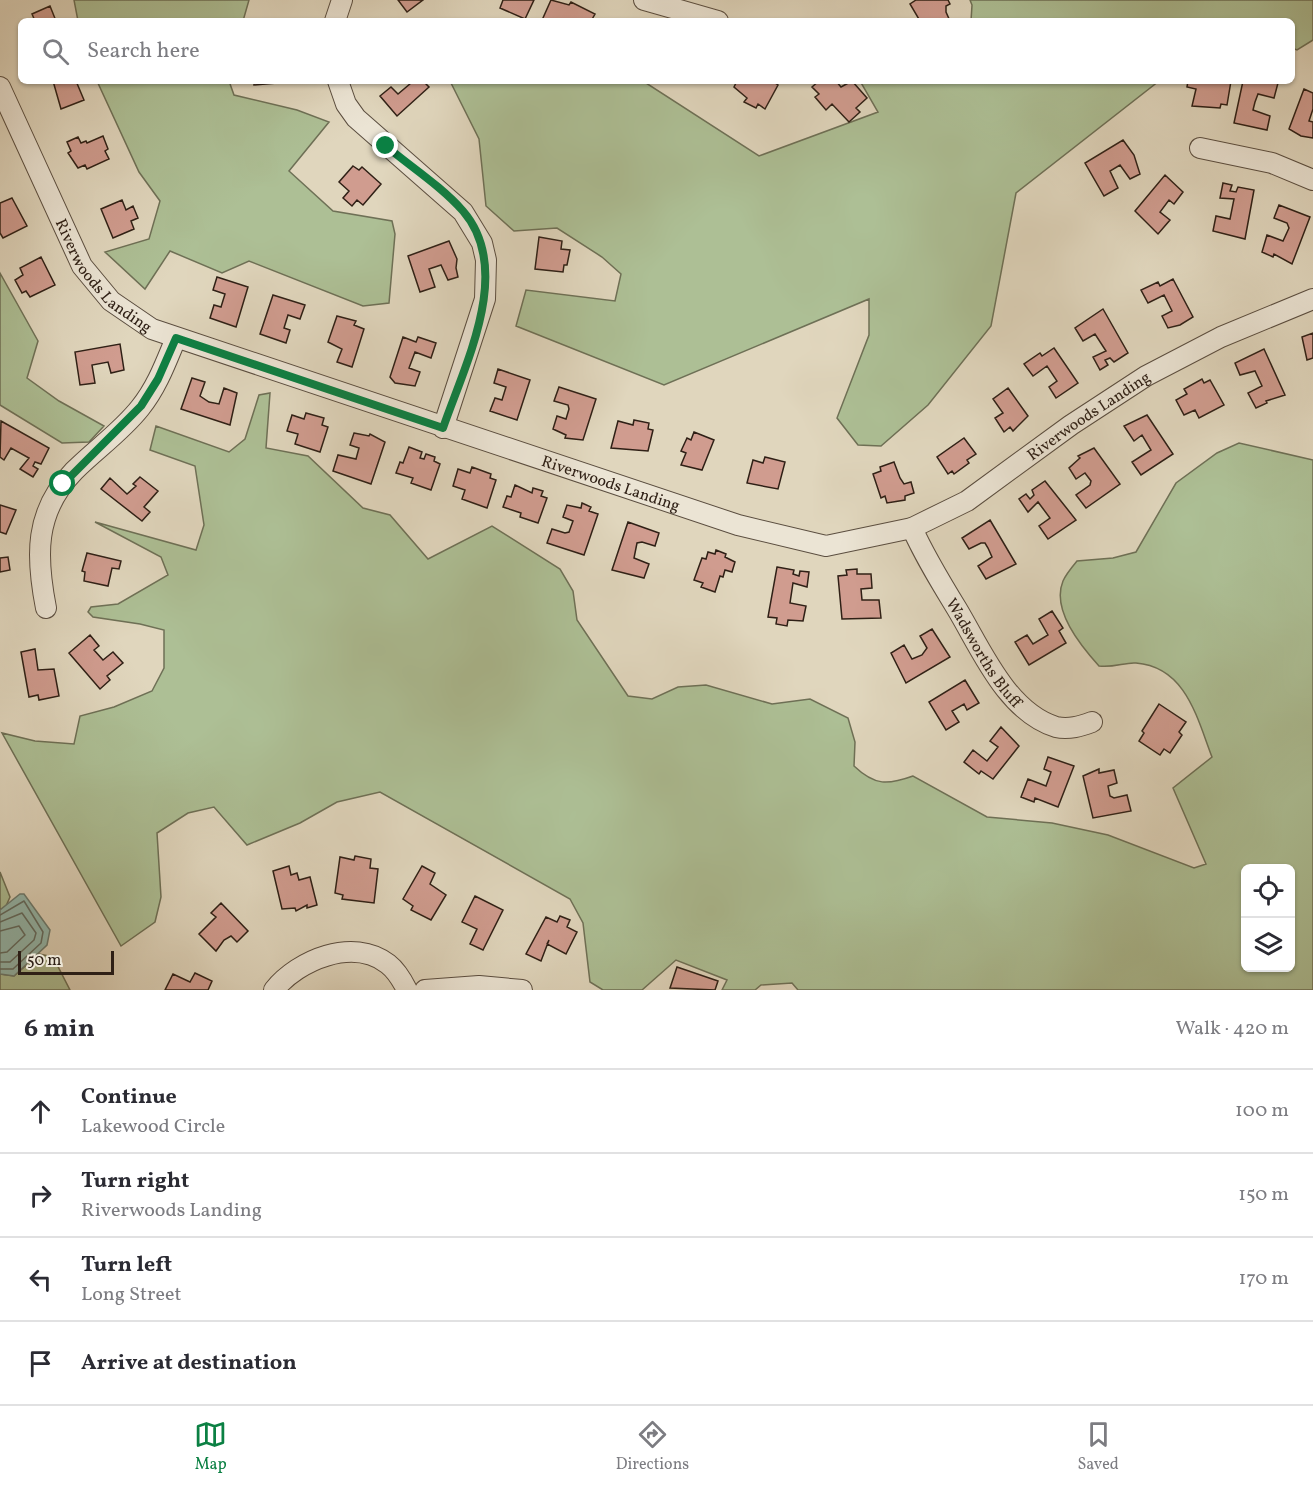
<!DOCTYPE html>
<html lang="en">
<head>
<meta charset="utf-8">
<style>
	:root { --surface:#fff; --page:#f2f2f3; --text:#2b2b33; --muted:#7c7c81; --line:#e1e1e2; --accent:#0b8043 }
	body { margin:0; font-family:Vollkorn,serif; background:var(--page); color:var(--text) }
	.controls { position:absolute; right:18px; bottom:18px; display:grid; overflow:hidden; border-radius:9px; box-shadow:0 2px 4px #0004 }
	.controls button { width:54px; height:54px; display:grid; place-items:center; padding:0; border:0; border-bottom:2px solid var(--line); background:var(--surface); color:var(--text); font:30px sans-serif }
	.scale { position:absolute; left:18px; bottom:15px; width:96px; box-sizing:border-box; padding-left:6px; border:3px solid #2f2016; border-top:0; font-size:16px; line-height:21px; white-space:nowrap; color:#2f2016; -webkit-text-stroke:4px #ebe4d4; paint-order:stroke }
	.stop { position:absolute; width:18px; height:18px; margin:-14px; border:4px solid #0b8043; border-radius:50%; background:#fff }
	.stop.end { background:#0b8043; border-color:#fff; box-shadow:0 2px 6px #0008 }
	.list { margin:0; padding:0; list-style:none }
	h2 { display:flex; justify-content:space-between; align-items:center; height:78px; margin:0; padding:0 24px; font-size:26px }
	h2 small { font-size:20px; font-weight:400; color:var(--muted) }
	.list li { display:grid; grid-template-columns:39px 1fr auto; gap:18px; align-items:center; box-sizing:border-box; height:84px; padding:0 24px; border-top:2px solid var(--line) }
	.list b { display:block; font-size:22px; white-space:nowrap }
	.list p { margin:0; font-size:20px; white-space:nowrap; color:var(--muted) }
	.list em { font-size:20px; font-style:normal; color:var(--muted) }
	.icon { flex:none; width:33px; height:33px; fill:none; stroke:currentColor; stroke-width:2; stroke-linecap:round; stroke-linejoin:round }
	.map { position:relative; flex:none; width:1313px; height:990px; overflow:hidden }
	.search { position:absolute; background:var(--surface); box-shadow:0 2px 4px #0004; left:18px; right:18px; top:18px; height:66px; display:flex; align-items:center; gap:15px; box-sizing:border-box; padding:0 21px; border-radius:9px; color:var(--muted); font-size:22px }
	.sheet { height:414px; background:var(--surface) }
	nav { display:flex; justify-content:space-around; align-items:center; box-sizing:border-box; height:84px; border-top:2px solid var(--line); background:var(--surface); font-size:16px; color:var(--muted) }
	nav a { display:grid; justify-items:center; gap:3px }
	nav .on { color:var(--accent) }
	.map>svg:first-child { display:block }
	.green { fill:#adbf95; stroke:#6e7056; stroke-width:1.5; fill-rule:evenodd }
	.water { fill:#94b9ae; stroke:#6c7c71; stroke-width:1.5 }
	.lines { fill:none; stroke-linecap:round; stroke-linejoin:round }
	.shore { stroke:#626c62; stroke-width:1.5 }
	.building { fill:#d09c8f; stroke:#2f2016; stroke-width:1.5 }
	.minor-casing { stroke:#5b4e40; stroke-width:22 }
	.minor { stroke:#ebe4d4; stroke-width:20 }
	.route { stroke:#0b8043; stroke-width:8 }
	.labels { text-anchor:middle; stroke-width:5; stroke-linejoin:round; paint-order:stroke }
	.street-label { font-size:16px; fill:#2f2016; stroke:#ebe4d4 }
</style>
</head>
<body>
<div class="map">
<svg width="1313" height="990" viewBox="0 0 1313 990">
	<rect width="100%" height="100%" fill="#e0d6bd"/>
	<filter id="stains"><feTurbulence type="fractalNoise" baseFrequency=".00333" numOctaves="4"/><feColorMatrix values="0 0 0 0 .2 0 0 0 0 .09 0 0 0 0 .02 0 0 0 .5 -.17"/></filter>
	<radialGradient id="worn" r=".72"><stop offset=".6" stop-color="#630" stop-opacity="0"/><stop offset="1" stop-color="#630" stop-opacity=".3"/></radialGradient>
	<path class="green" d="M74 0H249L243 21H78Z
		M970 0H1313V40L1297 50 1292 48V21H971L972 5Z
		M97 81H229L234 95 297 110 329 122 289 171 333 211 392 221 395 234 389 303 363 306 249 261 222 273 170 251 145 289 105 252 149 239 160 201 139 172Z
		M450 81H643L759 156 878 112 860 81H1159L1016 193 991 326 928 405 881 446 858 445 837 418 869 335V299L664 385 516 326 526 290 615 301 621 274 602 257 557 228 514 231 486 206 479 139Z
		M0 273 38 341 27 378 59 401 104 426 89 442 62 443 0 405Z
		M270 393 266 448 308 456 363 508 390 515 428 559 492 526 560 569 573 591 577 620 628 696 652 699 678 687 706 685 772 704 810 699 848 718 855 742 854 766C875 786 888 785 913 776L987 817 1052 823 1108 835 1194 868 1206 864 1173 788 1212 757C1197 718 1186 667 1136 663 1125 662 1114 668 1099 666 1081 646 1051 610 1063 581 1066 574 1072 567 1077 561L1113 558 1136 552 1176 483 1217 453 1239 443 1313 460V990H798L792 983 761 985 755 990H722L727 980 676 960 642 990H603L590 982 583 923 570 899 380 792 337 802 300 823 247 845 214 807 188 813 157 833 161 897 155 922 121 946 2 733 35 741 74 744 80 716 114 707 152 691 164 668V630L140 624 93 617 88 612 91 607 118 604 168 575 161 557 95 522 196 550 204 525 195 466 150 450 156 426 229 452 245 439 259 395ZM1246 868H1290V968H1246Z
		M0 872 10 897 6 906 0 910Z
		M39 954 53 957 70 990H0V974L14 976Z"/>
	<path class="water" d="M20 894H24L50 930 47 945 14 976 0 974V910Z"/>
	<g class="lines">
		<path class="shore" d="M0 915 24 901 43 932 41 943 13 969H0
			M0 922 22 913 36 933 34 940 10 962H0
			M0 931 19 926 25 935 7 952 0 953"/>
	</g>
	<path class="building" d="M398 0H423L407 12Z
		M503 0H534L525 19 500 8Z
		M551 0 569 5 571 2 595 14 591 21H549L543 18Z
		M916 0H948L950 4 946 6V12L950 21H920L910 4Z
		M50 6 56 21H35L32 14Z
		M53 81H76L84 100 61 109Z
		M254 81H301L254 85Z
		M409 81H423L429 87 397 116 380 96 391 87 398 94 411 83Z
		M737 81H772L778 85 765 109 758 104 756 108 744 102 747 98 734 87Z
		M819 81H836L841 87 852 81 867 98 856 108 860 112 849 122 832 104 826 110 815 97 819 94 812 87Z
		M1188 81H1231L1227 105 1221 104 1220 108 1192 106 1196 89 1187 87Z
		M1243 81 1278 83 1274 98 1258 94 1255 102 1253 110 1270 116 1267 130 1234 123Z
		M1304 89 1313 93V109L1309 121 1313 122V138L1301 136 1289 129Z
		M103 136 108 149 105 151 109 159 87 169 85 165 78 168 68 153 71 151 67 142 78 137 81 143 86 141 87 143Z
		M1123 140 1134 155 1140 174 1130 179 1120 165 1110 171 1118 188 1104 196 1085 163Z
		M353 166 359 170 362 167 381 184 363 205 357 200 352 206 343 198 349 191 339 182Z
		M1165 175 1183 192 1174 204 1169 200 1160 212 1170 220 1158 234 1135 211Z
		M1223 183 1232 185 1230 191 1236 192 1238 187 1254 190 1245 239 1213 231 1216 216 1230 219 1234 199 1220 198Z
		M12 198 27 226 3 238 0 233V203Z
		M122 200 126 210 133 206 138 218 131 221 134 229 113 238 101 209Z
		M1279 205 1310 217 1292 264 1274 254 1273 257 1262 252 1267 235 1283 241 1289 228 1287 223 1274 218Z
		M539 237 562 241 561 249 570 250 567 265H564L563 272 535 269Z
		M449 241 457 259 456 268 458 277 448 280 441 265 429 269 435 287 420 292 408 256Z
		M41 257 55 285 30 297 26 291 22 293 15 280 23 275 20 268Z
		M217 277 248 287 236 327 210 318 214 305 221 307 225 294 213 290Z
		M1173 279 1193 317 1180 325 1168 328 1162 316 1172 311 1164 295 1148 303 1141 290 1158 282 1160 286Z
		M273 295 305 305 300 319 288 315 284 328 290 330 286 343 260 334Z
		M1103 309 1128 353 1114 362 1110 358 1105 360 1108 365 1100 370 1093 357 1106 351 1095 334 1083 341 1075 328Z
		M337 316 356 321 354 325 364 329 352 367 337 362 342 349 328 342Z
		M1313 333V358L1307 360 1302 337Z
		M403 337 416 342 418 337 436 343 431 358 415 352 409 368 420 372 415 386 395 383 390 377Z
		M120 344 124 370 111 373 108 362 92 365 95 383 80 385 75 352Z
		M1054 348 1078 383 1056 398 1049 387 1057 381 1047 366 1033 376 1024 364 1040 353 1042 356Z
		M1264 349 1285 395 1266 401 1267 403 1256 408 1248 393 1262 386 1255 371 1240 375 1235 363Z
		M498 369 530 380 517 420 490 411 495 398 502 400 506 387 494 383Z
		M192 378 205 382 200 396 209 402 219 404 224 388 237 393 230 425 181 409Z
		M1202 379 1204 383 1210 380 1224 405 1199 418 1195 410 1184 415 1176 400 1187 394 1184 389Z
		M559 387 596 399 583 440 565 438 566 435 553 429 557 416 566 419 569 409 568 405 554 401Z
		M1008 388 1028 416 1013 431 1010 427 1004 432 995 418 1003 413 993 399Z
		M306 413 324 418 322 425 328 427 320 452 295 444 298 434 287 431 292 415 304 419Z
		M1147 415 1173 454 1141 475 1132 462 1151 450 1142 435 1134 441 1124 426Z
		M634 420 649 423 648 429 653 430 648 451 611 448 618 421 633 425Z
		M1 421 49 448 41 464 35 462 33 466 38 469 33 477 20 469 29 458 11 448 4 460 0 457Z
		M694 432 714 440 702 470 681 465 686 453 681 451 687 438 691 440Z
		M354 433 369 436 370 434 385 442 371 484 333 471 338 455 356 459 359 448 350 445Z
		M964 438 976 454 967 460 969 463 954 474 952 471 948 474 937 457Z
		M409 447 422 452 420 458 424 459 426 454 435 457 434 461 440 464 431 490 411 483 413 478 396 473 400 462 403 463Z
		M1094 448 1120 484 1086 508 1076 495 1090 485 1091 481 1085 473 1076 479 1069 468 1080 458 1078 456Z
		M765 457 785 462 778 489 747 483 753 460 763 463Z
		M894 462 900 478 904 484 911 482 914 493 905 496V500L887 503 885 496 881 498 873 474 881 471 880 467Z
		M472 467 491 474 490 478 496 480 487 508 462 499 465 490 453 486 458 469 470 473Z
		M140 477 158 491 144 507 150 512 142 521 101 489 110 478 127 494 136 486 133 484Z
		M1045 481 1076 520 1048 539 1039 526 1050 518 1038 502 1028 512 1019 499 1026 494 1030 499 1034 495 1032 490Z
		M515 485 532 493 533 488 543 491 541 496 547 498 538 523 520 517 521 513 503 507 507 496 511 497Z
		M582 503 591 507 589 511 598 514 584 555 547 543 552 529 565 533 569 532 573 521 563 517 567 505 581 508Z
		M0 505 16 510 6 534 0 532Z
		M990 520 1016 564 986 579 978 566 992 557 988 548 985 543H981L969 549 962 538Z
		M628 522 659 533 655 546 642 542 637 543 634 558 649 564 644 578 612 570Z
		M716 550 726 554 725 557 735 562 732 572 725 570 723 577 720 576 715 592 701 587 703 583 694 580 702 558 706 559 708 552 715 554Z
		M87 553 121 561 119 569 112 568 108 586 84 581 85 572 82 571Z
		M8 557 10 570 0 572V558Z
		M777 567 794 570 793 574 799 576 800 571 809 572 807 587 793 583 790 603 806 606 803 621 788 620 787 626 776 624 777 618 768 617Z
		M857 569V574H871L872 588 861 589 862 600H879L881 618 842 619 838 576 847 575 846 570Z
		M1052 611 1063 628 1059 631 1066 643 1029 665 1015 642 1027 635 1033 644 1048 635 1039 619Z
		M932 629 950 657 906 683 891 653 904 645 912 659 922 655 927 648 920 636Z
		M90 635 99 646 94 650 103 660 113 652 123 663 107 676 110 680 100 689 69 653Z
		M35 649 38 670 54 669 59 696 39 700 38 695 29 697 21 652Z
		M965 680 979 703 967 710 964 704 952 711 959 722 946 730 929 702Z
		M1159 704 1186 722 1179 732 1182 735 1170 753 1164 749 1160 755 1139 741 1144 733 1142 731Z
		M1001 727 1019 746 993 779 981 771 979 774 964 762 973 750 987 761 998 747 990 741Z
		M1048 757 1074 766 1058 807 1035 798 1034 802 1021 797 1028 779 1046 786 1051 772 1044 769Z
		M1099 769V773L1114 770 1117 783 1108 786 1110 796 1114 798 1127 795 1131 811 1093 818 1083 776Z
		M355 856 371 859 370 868 378 869 374 903 342 899 343 895 335 893 340 857 354 860Z
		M289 866 291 875 297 873 299 880 310 877 317 905 307 908V905L296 911 295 908 282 909 273 871Z
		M422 866 435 873 430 884 446 895 431 920 411 910 413 906 403 899Z
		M475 896 503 910 483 950 470 944 477 929 462 922Z
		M221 903 248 931 237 942 231 936 224 940 216 951 199 934 216 917 211 913Z
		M560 916 570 920 567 927 577 932 566 954 547 944 549 940 541 961 526 954 546 917 557 922Z
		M677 967 718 981 715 990 670 988Z
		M195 973 212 981 208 990H165L173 974 190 982Z"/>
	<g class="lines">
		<defs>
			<g id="minor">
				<path d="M644 0 718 21"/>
				<path d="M335 21 342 0"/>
				<path d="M338 81 346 104 356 118 463 212 482 243 486 260 485 299 443 428"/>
				<path id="s1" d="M0 87 82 266 111 301 152 329 738 525 826 546 912 528 967 501 1071 425 1146 376 1221 337 1313 299"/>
				<path d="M1200 148 1272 163 1313 180"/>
				<path id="s2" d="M912 528C925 557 941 583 957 609 981 649 1007 712 1056 727 1069 730 1081 726 1092 722"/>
				<path d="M46 608C36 557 34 512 74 471 96 449 121 432 140 408 157 387 166 362 176 338"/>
				<path d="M274 990C298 960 353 937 388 964 397 971 402 980 407 990"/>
				<path d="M425 990 479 986 522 990"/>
			</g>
		</defs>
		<use href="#minor" class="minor-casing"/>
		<use href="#minor" class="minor"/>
	</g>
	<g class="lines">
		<path class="route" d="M63 484 141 406 158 379 176 338 443 428C465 364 514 270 463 211 441 186 411 167 386 146"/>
	</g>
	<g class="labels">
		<g class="street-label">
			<text dy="6" stroke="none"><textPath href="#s1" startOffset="218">Riverwoods Landing</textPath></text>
			<text dy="6" stroke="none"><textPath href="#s1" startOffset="1298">Riverwoods Landing</textPath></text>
			<text dy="6" stroke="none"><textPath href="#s1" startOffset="776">Riverwoods Landing</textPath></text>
			<text dy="6" stroke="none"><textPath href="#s2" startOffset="144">Wadsworths Bluff</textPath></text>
		</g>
	</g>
	<rect width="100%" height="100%" filter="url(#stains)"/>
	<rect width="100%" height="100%" fill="url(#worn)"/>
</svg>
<div class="controls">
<button><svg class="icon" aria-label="locate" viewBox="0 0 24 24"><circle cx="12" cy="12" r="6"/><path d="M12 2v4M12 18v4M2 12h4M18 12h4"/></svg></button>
<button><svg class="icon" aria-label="layers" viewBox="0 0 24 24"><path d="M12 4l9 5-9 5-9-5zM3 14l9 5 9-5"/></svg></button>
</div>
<div class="scale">50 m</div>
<div class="stop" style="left:63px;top:484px"></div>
<div class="stop end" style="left:386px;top:146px"></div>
<div class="search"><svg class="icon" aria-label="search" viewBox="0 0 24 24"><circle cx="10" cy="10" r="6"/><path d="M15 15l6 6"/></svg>Search here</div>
</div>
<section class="sheet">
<h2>6 min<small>Walk · 420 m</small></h2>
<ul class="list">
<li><svg class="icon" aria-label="ahead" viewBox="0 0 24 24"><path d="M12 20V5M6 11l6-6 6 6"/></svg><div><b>Continue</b><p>Lakewood Circle</p></div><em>100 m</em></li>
<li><svg class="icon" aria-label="right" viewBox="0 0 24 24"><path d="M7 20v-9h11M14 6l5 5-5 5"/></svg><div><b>Turn right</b><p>Riverwoods Landing</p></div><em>150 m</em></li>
<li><svg class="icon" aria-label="left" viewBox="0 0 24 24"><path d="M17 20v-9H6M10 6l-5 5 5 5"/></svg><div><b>Turn left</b><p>Long Street</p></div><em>170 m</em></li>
<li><svg class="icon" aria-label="arrive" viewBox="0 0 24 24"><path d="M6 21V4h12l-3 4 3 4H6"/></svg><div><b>Arrive at destination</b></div></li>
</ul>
</section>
<nav>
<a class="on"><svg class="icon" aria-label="map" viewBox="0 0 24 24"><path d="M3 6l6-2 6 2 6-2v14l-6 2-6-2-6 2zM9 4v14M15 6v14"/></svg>Map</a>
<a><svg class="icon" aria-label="directions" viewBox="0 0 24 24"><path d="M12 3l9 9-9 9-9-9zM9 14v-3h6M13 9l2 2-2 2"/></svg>Directions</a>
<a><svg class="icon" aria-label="saved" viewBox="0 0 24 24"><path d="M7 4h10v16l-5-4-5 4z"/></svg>Saved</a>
</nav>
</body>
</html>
